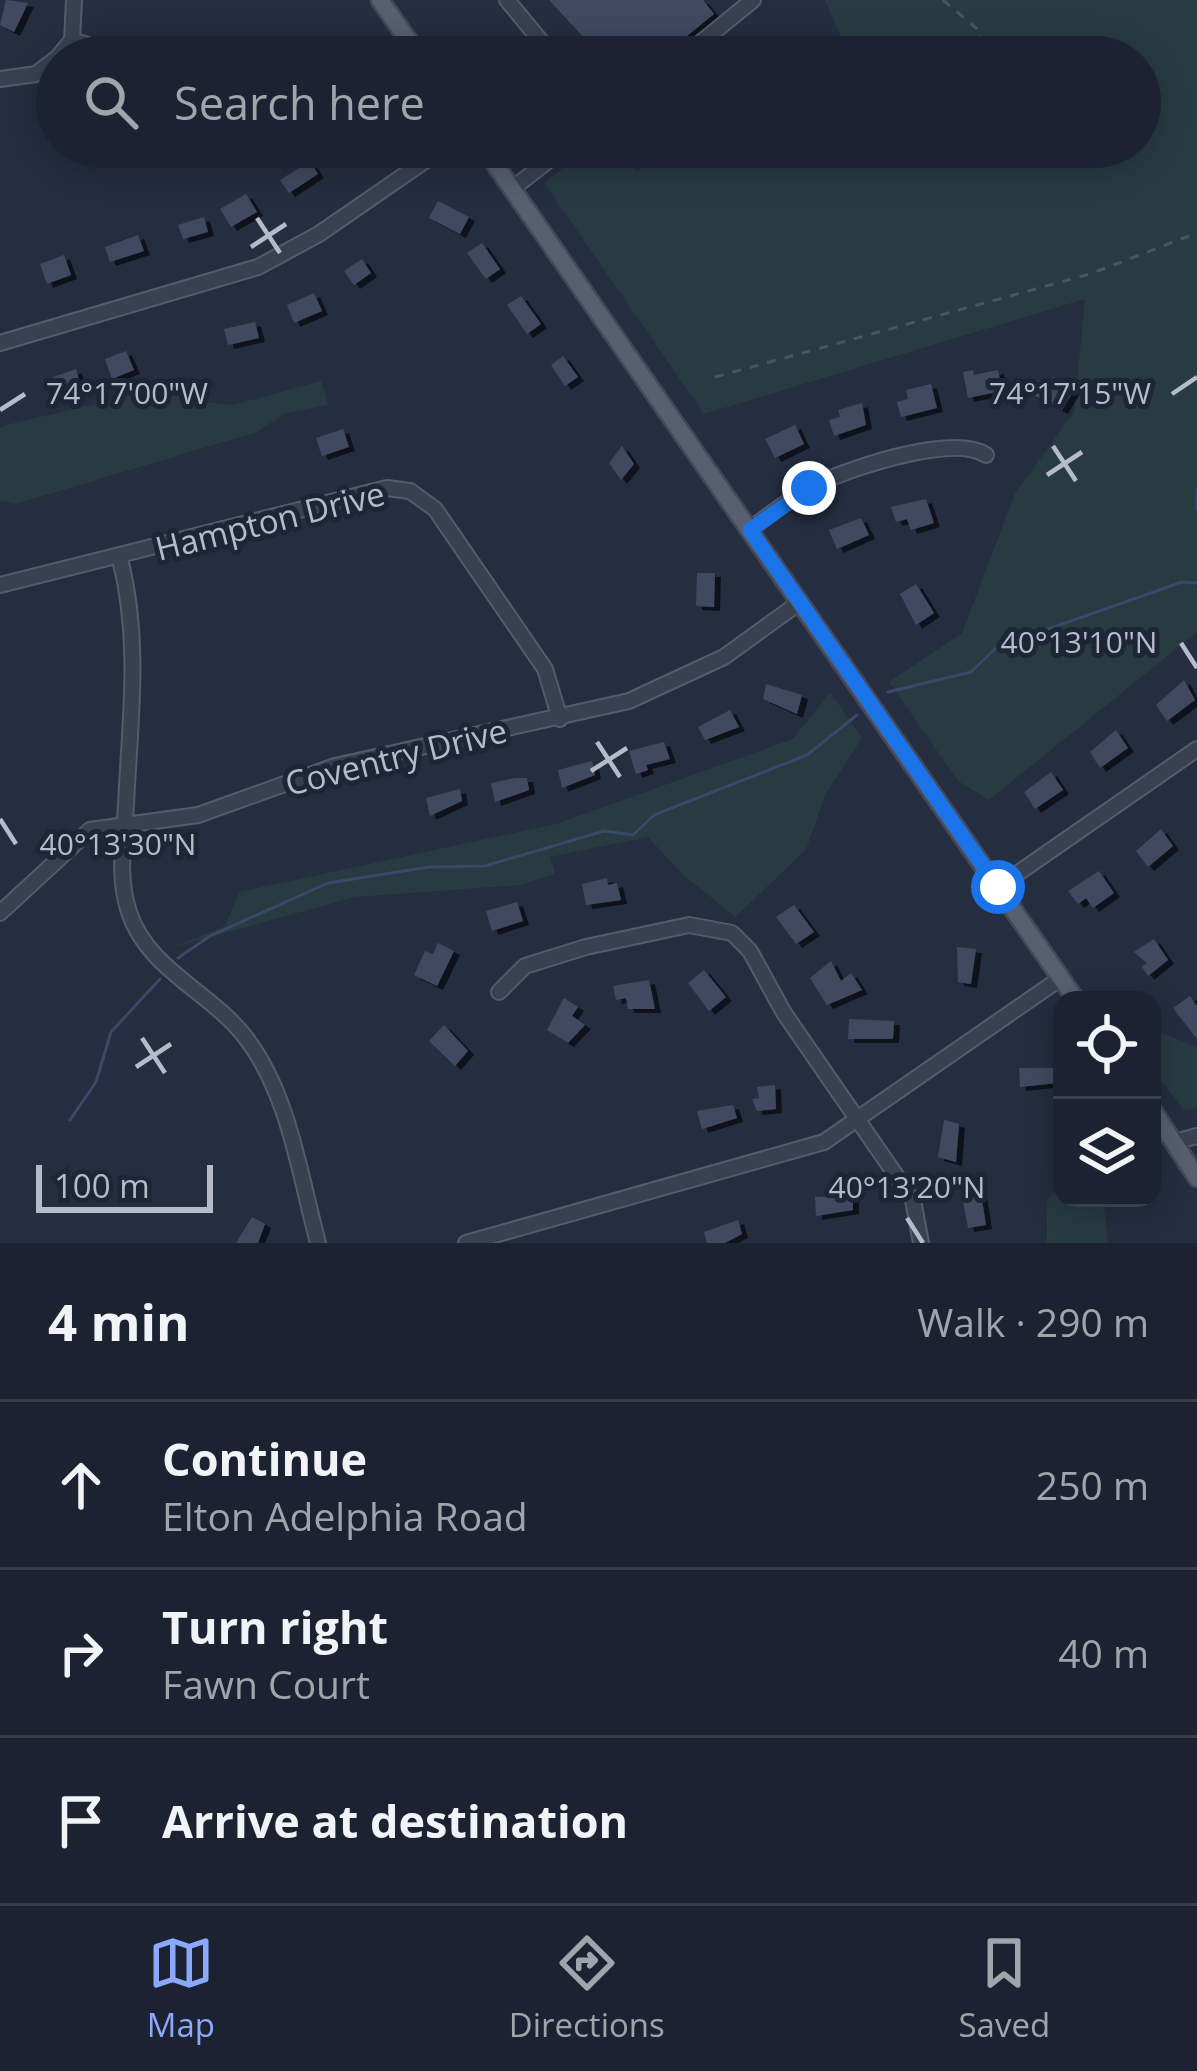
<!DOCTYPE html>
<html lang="en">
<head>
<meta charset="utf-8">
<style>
	:root { --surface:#1c2231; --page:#252a39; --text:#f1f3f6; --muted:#a0a4ab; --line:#3a3f4d; --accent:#8ba8fa }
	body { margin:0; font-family:"Open Sans",sans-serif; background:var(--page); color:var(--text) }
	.controls { position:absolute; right:36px; bottom:36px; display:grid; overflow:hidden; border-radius:24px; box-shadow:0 6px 30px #0003 }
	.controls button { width:108px; height:108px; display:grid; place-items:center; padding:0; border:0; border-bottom:3px solid var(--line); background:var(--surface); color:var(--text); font:60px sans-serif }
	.scale { position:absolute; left:36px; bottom:30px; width:177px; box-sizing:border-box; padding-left:12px; border:6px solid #b6bbcb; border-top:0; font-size:33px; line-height:42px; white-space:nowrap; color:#b6bbcb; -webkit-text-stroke:9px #1e2535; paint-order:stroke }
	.stop { position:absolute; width:36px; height:36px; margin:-27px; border:9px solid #1a73e8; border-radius:50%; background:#fff }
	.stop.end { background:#1a73e8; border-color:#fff; box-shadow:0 3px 12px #0008 }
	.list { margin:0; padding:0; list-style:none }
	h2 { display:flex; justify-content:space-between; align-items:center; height:156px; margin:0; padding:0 48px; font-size:51px }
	h2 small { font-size:39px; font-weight:400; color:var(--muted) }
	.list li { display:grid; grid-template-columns:78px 1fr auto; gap:36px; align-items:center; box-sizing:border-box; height:168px; padding:0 48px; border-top:3px solid var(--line) }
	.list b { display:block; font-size:45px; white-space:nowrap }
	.list p { margin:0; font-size:39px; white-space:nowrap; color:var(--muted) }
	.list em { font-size:39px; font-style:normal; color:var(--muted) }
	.icon { flex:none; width:66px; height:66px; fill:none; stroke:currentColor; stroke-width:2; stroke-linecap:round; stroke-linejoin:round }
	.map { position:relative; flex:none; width:1197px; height:1243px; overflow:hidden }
	.search { position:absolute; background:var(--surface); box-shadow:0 6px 30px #0003; left:36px; right:36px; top:36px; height:132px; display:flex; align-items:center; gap:30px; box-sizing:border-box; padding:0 42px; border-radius:66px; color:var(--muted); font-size:45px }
	.sheet { height:660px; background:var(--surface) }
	nav { display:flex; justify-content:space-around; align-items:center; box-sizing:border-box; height:168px; border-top:3px solid var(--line); background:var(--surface); font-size:33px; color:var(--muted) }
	nav a { display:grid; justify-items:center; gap:6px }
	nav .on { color:var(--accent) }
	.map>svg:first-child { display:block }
	.green { fill:#273b41 }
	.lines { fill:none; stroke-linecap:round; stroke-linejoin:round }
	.stream { stroke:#3a486a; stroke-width:3 }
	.building { fill:#414a61; filter:url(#shadow) }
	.minor-casing { stroke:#545b6b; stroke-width:18 }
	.major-casing { stroke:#434959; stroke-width:21 }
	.path { stroke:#45585e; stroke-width:3; stroke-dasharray:9 9; stroke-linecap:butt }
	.minor { stroke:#394050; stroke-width:14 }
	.major { stroke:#575f70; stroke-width:16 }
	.route { stroke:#1a73e8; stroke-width:15 }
	.ticks { fill:none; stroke:#b6bbcb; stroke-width:4.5 }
	.labels { text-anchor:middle; stroke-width:10; stroke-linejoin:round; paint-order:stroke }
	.street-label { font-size:33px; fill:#b6bbcb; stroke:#1e2535 }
	.ticks-label { font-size:30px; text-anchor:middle; fill:#b6bbcb; stroke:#1e2535; stroke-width:10; stroke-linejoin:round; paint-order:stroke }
</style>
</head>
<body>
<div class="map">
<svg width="1197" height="1243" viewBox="0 0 1197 1243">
	<defs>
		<filter id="shadow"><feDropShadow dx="6" dy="4" stdDeviation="0" flood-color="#0009"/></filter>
	</defs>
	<rect width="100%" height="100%" fill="#252d41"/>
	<path class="green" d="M825 0H1197V632L989 800 958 781 889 682 962 633 1015 493 1074 412 1085 299 704 414 544 183 592 147H617L637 172 672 147H1140V57H849Z
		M321 381 328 405 286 413 257 432 16 504 0 501V428L6 425 168 387 206 402 233 405Z
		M830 692 862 738 825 795 806 850 735 917 681 873 648 837 550 857 555 874 520 885 355 897 168 949 225 926 239 892 556 824 793 739Z
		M1152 1029 1197 1047V1109L1184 1110 1152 1069Z
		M1062 1184V1198H1108L1104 1205 1108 1243H1047V1200Z"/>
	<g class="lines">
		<path class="stream" d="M1197 489V509
			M888 692 971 672 997 647 1182 582 1197 583
			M178 958 210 936 328 883 429 867 485 866 604 831 633 835 654 815 807 755 857 715
			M70 1120 96 1082 111 1032 160 979"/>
	</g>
	<path class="building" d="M6 0 28 3 14 32 0 25Z
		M549 0H703L714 14 661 57 647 41 636 49 629 41 602 57Z
		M310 161 318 174 289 193 280 180Z
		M246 194 257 212 231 227 220 209Z
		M438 201 469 217 460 234 429 218Z
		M204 217 208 232 183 239 178 225Z
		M138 235 144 251 110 262 105 247Z
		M482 243 500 269 486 279 467 253Z
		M64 255 71 275 47 284 40 264Z
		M362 259 371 273 354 285 344 271Z
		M314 293 322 311 294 323 287 305Z
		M521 296 541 324 527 334 507 305Z
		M255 322 259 338 228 345 224 329Z
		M126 351 134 370 112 379 105 359Z
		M563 356 578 377 565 386 551 365Z
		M76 369 80 383 45 389 42 381Z
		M973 370 974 375 998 370 1002 391 968 398 963 372Z
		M1053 377 1074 390 1062 410 1029 393 1038 380 1048 386Z
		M931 384 937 408 901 417 897 402 908 399 906 390Z
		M862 403 866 425 834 436 829 420 840 417 838 410Z
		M795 425 804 444 775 458 765 439Z
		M343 429 349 447 322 456 316 438Z
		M622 446 634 464 621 480 609 463Z
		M926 499 934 523 911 530 907 519 896 522 891 507Z
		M861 518 869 535 837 549 829 530Z
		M697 573H715L714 607 696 606Z
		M916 584 934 613 916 625 900 594Z
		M1184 680 1195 700 1167 721 1156 705Z
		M766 684 802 695 797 714 763 699Z
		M730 710 739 727 705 740 698 727Z
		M1116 730 1128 748 1100 768 1090 752Z
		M664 742 670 759 646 765 648 770 636 774 629 751Z
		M592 761 595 775 562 788 558 770Z
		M1051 772 1063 790 1035 809 1024 792Z
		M515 778H527L529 790 495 802 491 783Z
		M460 789 462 801 430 816 426 798Z
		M1161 829 1173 846 1148 867 1136 851Z
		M1099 871 1114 893 1093 908 1086 898 1078 904 1068 891Z
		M607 878 608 885 617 883 621 900 586 905 582 884Z
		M517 902 523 921 492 931 486 911Z
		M794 905 814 932 796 944 776 917Z
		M1154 939 1168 960 1148 976 1142 967 1147 963 1134 952Z
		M438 943 454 951 437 986 414 975 425 951 433 954Z
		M957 947 976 949 971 984 958 982Z
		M831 961 841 981 851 973 862 990 827 1005 810 978Z
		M704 970 726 997 709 1011 688 983Z
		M649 980 655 1009H628L626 998 616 1000 613 986Z
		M1190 996 1197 1006V1039L1173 1008Z
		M564 998 578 1007 572 1016 585 1025 568 1043 547 1030Z
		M849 1019 894 1021 893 1039H848Z
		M444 1025 468 1051 455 1066 429 1041Z
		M1019 1068H1057L1058 1083 1020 1087Z
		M775 1085 776 1109 757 1111 752 1099 759 1098 757 1087Z
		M733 1105 737 1118 702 1129 697 1111Z
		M944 1120 959 1124 956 1162 938 1157Z
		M980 1187 986 1225 968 1228 961 1190Z
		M853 1196V1210L816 1216 815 1197Z
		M252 1217 265 1224 258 1243H236Z
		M738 1220 742 1234 725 1243H707L704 1232Z"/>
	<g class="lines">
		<defs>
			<path id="minor" d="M507 0 554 57
				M72 40 126 57
				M58 57 72 40 74 0
				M683 57 753 0
				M0 79 36 74 57 58
				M512 189 566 147
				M0 343 258 267 319 234 445 147
				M750 529C773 513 796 493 822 482 857 466 954 434 986 455
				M120 559C141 641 130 720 126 804 124 840 117 877 129 912 147 969 211 992 246 1038 289 1094 300 1176 318 1243
				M0 585 387 488 410 491 435 509 545 669 560 719
				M998 887 1197 749
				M0 913 90 830 198 815 335 766 629 701 724 657 800 602
				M499 992 525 966 586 947 689 925 732 933 750 951 784 1013 913 1200 921 1243
				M1175 1142 1197 1136
				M466 1243 824 1142 1061 978"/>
			<path id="major" d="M380 0 420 57
				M483 147 1076 1000
				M1152 1109 1197 1178"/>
		</defs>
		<use href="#minor" class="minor-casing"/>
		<use href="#major" class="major-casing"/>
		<path class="path" d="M943 0 982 33 968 57
			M715 377 1090 274 1197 233"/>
		<use href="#minor" class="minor"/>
		<use href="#major" class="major"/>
	</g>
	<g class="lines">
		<path class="route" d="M809 488 750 530 998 887"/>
	</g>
	<path class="ticks" d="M257 218 280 253M251 247 286 224M1172 394 1197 377M0 410 25 394M1053 446 1076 481M1047 475 1082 452M1181 643 1197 668M597 742 620 777M591 771 627 748M0 819 16 844M142 1038 165 1073M136 1067 171 1044M907 1218 923 1243"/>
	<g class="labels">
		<g class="street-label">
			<text transform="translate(270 521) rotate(-14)" y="12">Hampton Drive</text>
			<text transform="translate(396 757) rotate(-14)" y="12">Coventry Drive</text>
		</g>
	</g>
	<g class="ticks-label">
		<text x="1070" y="404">74°17'15"W</text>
		<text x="127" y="404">74°17'00"W</text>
		<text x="1079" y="653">40°13'10"N</text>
		<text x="118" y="855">40°13'30"N</text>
		<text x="907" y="1198">40°13'20"N</text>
	</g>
</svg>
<div class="controls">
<button><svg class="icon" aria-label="locate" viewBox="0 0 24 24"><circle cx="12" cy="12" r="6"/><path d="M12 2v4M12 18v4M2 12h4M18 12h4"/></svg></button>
<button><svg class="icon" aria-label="layers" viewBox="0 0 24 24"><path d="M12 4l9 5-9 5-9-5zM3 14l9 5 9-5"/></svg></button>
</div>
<div class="scale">100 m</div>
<div class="stop" style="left:998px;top:887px"></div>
<div class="stop end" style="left:809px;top:488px"></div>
<div class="search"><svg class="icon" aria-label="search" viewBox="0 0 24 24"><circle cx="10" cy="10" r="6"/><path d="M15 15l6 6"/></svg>Search here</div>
</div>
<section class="sheet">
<h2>4 min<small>Walk · 290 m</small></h2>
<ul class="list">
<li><svg class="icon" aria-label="ahead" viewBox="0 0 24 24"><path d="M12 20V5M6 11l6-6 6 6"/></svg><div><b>Continue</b><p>Elton Adelphia Road</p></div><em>250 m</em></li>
<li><svg class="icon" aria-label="right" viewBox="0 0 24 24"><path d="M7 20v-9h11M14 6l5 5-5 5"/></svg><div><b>Turn right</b><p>Fawn Court</p></div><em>40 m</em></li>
<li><svg class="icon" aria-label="arrive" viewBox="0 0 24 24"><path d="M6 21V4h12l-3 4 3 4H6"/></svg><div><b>Arrive at destination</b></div></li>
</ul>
</section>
<nav>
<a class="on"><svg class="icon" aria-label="map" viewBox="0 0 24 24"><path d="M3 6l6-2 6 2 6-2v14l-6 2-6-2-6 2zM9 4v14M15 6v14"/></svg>Map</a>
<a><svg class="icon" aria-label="directions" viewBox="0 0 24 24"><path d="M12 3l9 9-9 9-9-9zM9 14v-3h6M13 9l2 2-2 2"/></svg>Directions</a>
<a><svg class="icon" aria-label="saved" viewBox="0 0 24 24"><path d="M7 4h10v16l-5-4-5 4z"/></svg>Saved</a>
</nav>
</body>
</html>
